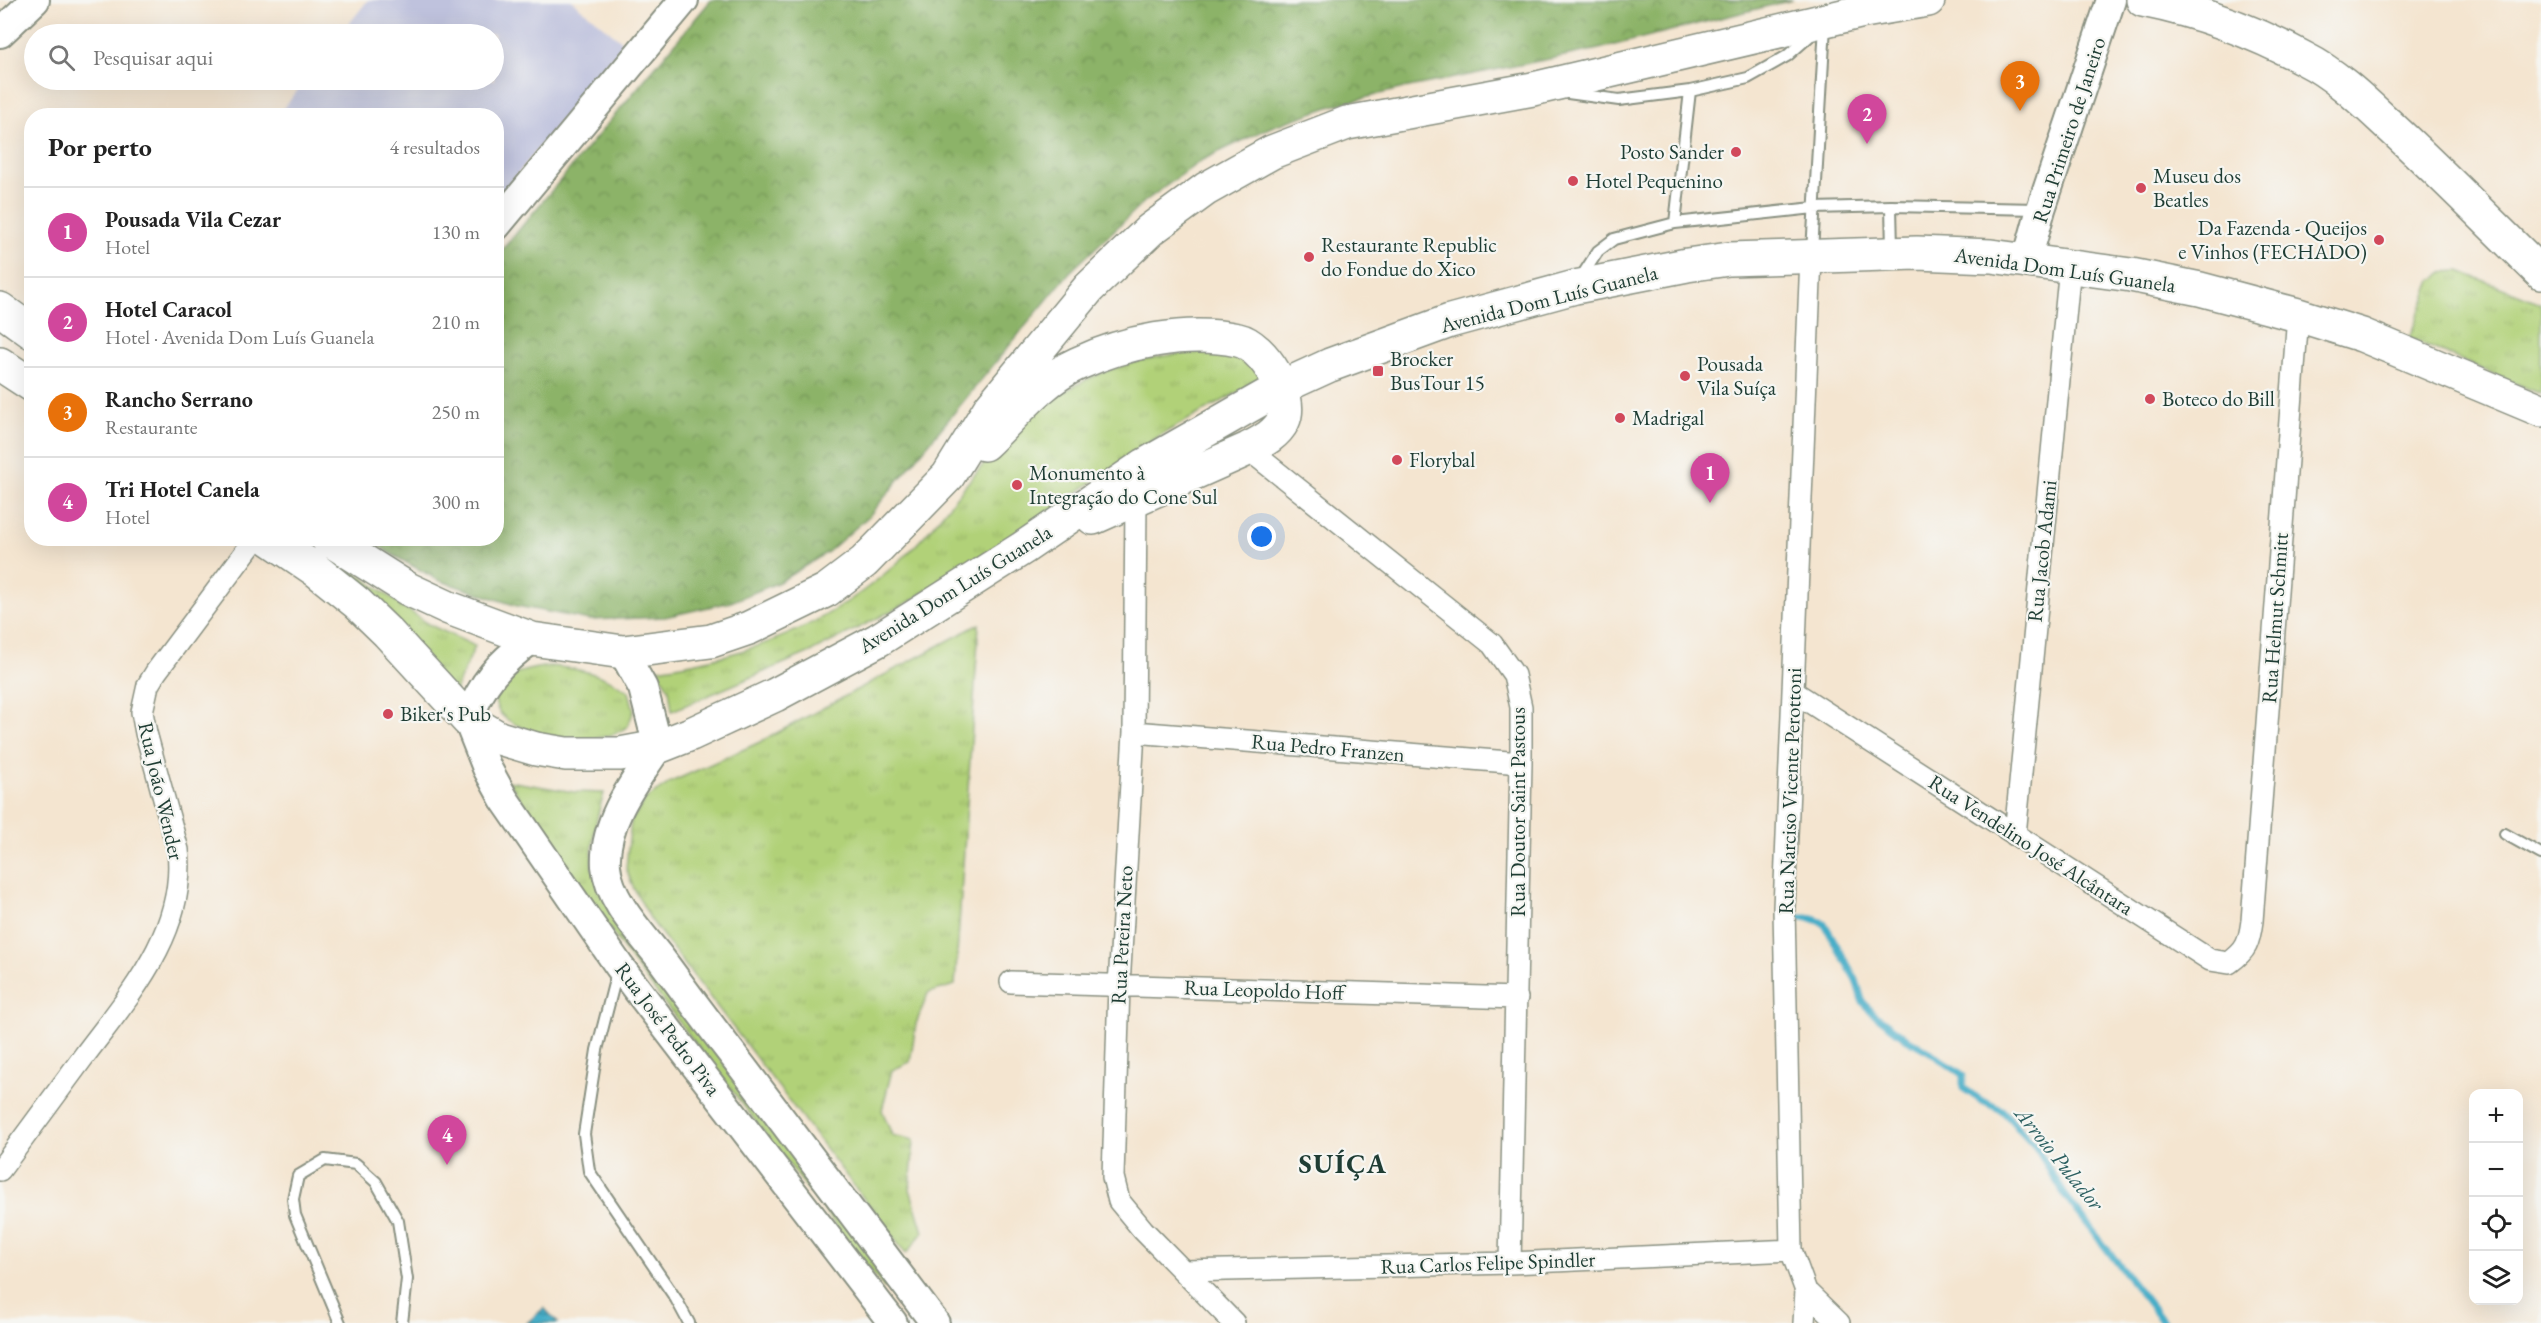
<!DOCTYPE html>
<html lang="pt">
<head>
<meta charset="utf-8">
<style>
	:root { --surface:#fff; --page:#f6f6f6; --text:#222; --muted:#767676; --line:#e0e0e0; --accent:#db2777 }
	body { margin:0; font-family:"EB Garamond",serif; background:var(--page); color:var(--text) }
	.controls { position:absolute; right:18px; bottom:18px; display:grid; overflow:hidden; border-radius:12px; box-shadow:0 6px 24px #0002 }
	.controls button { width:54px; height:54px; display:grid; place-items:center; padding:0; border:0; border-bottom:2px solid var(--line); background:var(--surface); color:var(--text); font:30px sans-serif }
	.you { position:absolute; left:1262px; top:537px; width:21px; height:21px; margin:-15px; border:4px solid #fff; border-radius:50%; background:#1a73e8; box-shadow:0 0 0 9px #1a73e833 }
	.badge { display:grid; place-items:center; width:39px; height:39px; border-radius:50%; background:var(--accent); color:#fff; font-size:20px; font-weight:700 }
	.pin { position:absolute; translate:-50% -50px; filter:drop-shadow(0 2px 3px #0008) }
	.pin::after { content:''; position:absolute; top:32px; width:21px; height:18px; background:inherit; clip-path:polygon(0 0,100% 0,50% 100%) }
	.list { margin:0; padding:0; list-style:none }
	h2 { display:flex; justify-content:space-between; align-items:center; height:78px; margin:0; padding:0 24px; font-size:26px }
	h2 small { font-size:20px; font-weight:400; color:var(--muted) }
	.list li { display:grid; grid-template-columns:39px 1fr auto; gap:18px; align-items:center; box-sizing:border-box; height:90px; padding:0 24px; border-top:2px solid var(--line) }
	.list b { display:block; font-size:22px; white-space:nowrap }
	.list p { margin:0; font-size:20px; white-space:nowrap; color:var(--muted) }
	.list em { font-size:20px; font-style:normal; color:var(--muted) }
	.icon { flex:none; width:33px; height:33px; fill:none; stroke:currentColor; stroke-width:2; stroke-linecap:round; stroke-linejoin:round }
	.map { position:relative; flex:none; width:2541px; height:1323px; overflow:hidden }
	.search { position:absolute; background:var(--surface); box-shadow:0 6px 24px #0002; left:24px; top:24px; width:480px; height:66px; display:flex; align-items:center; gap:15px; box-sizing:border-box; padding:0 21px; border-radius:33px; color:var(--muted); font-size:22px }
	.panel { position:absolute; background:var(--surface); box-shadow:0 6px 24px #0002; left:24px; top:108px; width:480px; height:438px; border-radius:24px }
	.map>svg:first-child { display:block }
	.industrial { fill:#bfc2dd }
	.grass { fill:url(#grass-tufts); stroke:#688756; stroke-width:1.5 }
	.forest { fill:url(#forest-crowns); stroke:#56784e; stroke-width:1.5 }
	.water { fill:url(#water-waves); stroke:#33757e; stroke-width:1.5 }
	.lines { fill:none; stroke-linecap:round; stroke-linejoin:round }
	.stream { stroke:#47adc7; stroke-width:7 }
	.lane-casing { stroke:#8a9182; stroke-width:14 }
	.street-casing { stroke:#8a9182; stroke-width:24 }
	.secondary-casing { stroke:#8a9182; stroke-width:32 }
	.primary-casing { stroke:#8a9182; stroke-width:36 }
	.lane { stroke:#fff; stroke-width:10 }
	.street { stroke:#fff; stroke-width:21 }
	.secondary { stroke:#fff; stroke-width:28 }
	.primary { stroke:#fff; stroke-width:33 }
	.poi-dot { fill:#d1495b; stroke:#f6f6f2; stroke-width:2 }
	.labels { text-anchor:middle; stroke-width:4.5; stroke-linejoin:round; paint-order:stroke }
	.street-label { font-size:21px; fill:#1f3d34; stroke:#f6f6f2 }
	.poi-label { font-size:21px; fill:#1f3d34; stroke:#f6f6f2; text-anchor:start }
	.water-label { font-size:22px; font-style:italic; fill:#2b5f60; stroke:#f6f6f2 }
	.district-label { font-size:27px; font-weight:bold; letter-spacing:1.5px; fill:#1f3d34; stroke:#f6f6f2 }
</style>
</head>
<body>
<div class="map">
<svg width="2541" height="1323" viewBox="0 0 2541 1323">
	<defs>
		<pattern id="grass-tufts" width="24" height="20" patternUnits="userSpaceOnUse" patternTransform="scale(1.5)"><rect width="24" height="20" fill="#b1d178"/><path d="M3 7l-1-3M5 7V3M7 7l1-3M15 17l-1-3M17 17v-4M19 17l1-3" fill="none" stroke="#98b468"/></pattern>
		<pattern id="forest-crowns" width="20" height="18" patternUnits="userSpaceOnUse" patternTransform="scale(1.5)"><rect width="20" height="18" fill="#8cb368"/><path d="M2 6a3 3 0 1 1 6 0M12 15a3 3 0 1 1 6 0" fill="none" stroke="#729356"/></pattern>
		<pattern id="water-waves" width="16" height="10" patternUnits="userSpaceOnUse" patternTransform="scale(1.5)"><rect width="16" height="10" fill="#47adc7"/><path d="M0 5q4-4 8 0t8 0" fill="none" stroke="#3b8ea2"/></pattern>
	</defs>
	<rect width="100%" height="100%" fill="#f6f6f2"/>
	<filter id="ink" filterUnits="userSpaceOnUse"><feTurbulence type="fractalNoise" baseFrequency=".0167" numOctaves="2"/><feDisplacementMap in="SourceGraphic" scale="12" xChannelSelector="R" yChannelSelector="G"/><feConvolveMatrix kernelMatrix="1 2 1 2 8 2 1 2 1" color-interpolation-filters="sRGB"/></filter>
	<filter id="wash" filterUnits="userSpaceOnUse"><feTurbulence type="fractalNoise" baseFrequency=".008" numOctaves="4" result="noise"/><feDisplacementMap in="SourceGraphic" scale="24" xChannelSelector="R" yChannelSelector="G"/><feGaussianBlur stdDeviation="1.35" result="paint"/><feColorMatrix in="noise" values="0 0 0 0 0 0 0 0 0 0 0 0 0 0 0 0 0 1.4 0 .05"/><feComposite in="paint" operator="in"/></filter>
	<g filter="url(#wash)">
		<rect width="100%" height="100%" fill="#f4e5d0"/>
		<path class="industrial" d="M368 0H571L624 43 497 199 496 116 278 115 306 80H494V34H341Z"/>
		<path class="grass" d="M2459 271 2541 303V394L2409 338 2432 281 2443 272Z
			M1196 352 1229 353 1245 358 1264 378 1164 433 1041 517 909 602 813 651 672 711 669 689 657 669C756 655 831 625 905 556 929 534 949 505 970 480 1037 400 1090 361 1196 352Z
			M290 539H308L428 624 475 646 455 691Z
			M979 624 955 985 928 993 916 1024 910 1062 892 1070 882 1110 892 1135 914 1140 910 1189 923 1232 906 1254 651 920 633 887 626 868 631 821 646 799 671 782 760 742Z
			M549 666C578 668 606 674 629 692L634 710 628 726C601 749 532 738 505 718 499 713 495 706 495 698 496 673 530 669 549 666Z
			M508 781 574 792 604 793C596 819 591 841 592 868L891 1282 884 1288 632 961Z"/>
		<path class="forest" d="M711 0H1792L1599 49 1404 88 1332 106 1271 127 1202 160 1144 202 1070 272 869 516 828 552 779 582 731 602 665 617 590 620 517 606 438 580 388 552 370 539 496 538 497 256Z"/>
		<path class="water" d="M544 1308 558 1323H527Z"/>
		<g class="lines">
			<path class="stream" d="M1793 917H1808L1824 923 1856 980 1862 1000 1871 1012 1907 1039 1930 1052 1963 1075V1088L1982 1101 2002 1110 2036 1147 2065 1195 2164 1323"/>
		</g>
	</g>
	<g filter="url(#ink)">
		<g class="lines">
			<defs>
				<path id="lane" d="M1568 93 1619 100 1690 91 1748 78 1787 56 1812 34
					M1891 206 2038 209
					M1675 223 1690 91
					M1812 252 1825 25
					M1580 279 1598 251 1614 239 1675 223 1814 208 1891 206 1892 250
					M2505 834 2541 854
					M617 972 597 1050 584 1134 589 1171 676 1299 689 1323
					M340 1323 295 1215 293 1199 298 1176 325 1160 356 1164 376 1182 398 1221 407 1279 402 1323"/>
				<path id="street" d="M1248 449 1492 644 1514 675 1521 707V763L1510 1263
					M1136 500 1134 732 1119 986 1113 1177 1119 1201 1143 1230 1234 1323
					M1794 692 2210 960 2229 963C2247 950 2249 943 2252 921L2298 315
					M1134 732 1521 763
					M2015 835 2070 266
					M1011 982 1517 998
					M0 1170C28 1132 56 1094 84 1056 129 996 187 931 178 850L146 733 142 712 148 685 156 672 256 538
					M1185 1271 1510 1263 1791 1250
					M1806 1291 1839 1323
					M1804 1323 1806 1291 1791 1250 1784 908 1811 257"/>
				<path id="secondary" d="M0 33 35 0
					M496 226 684 0
					M2027 260 2041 209 2111 0
					M532 639C499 663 482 682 468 720L487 768 504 799 619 966 893 1323
					M623 652 643 688 658 747C635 781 603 822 606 866 609 901 641 933 661 959 688 996 715 1032 743 1068 808 1153 872 1238 935 1323"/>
				<path id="primary" d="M2143 0C2198 11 2255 32 2305 59 2337 75 2365 103 2391 127 2442 174 2491 224 2541 273
					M0 309 32 332
					M0 364 32 385
					M984 444C1013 417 1041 380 1077 364 1124 342 1187 329 1238 340 1263 345 1295 397 1283 421 1276 435 1261 442 1248 449L1093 518
					M269 538 316 570 357 603 388 633 468 720 499 738 536 749 566 754H620L658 747 691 734 775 695 878 640 1023 548 1145 465 1282 387 1330 365 1450 321 1575 287 1687 265 1729 259 1917 253 1991 256 2131 275 2200 289 2298 315 2362 335 2541 410
					M327 538 408 589 449 608 532 639 623 652 711 641 749 628 827 590 864 562 948 476 990 408 1089 288 1150 230 1206 189 1272 152 1347 123 1533 89 1864 11 1928 0"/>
			</defs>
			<use href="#lane" class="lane-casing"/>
			<use href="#street" class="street-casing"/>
			<use href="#secondary" class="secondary-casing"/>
			<use href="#primary" class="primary-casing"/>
			<use href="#lane" class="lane"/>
			<use href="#street" class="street"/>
			<use href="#secondary" class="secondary"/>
			<use href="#primary" class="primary"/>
		</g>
	</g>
	<g class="poi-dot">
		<circle cx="1736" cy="152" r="6"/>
		<circle cx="1573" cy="181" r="6"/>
		<circle cx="2141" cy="188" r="6"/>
		<circle cx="2379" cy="240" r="6"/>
		<circle cx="1309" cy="257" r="6"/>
		<rect x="1372" y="365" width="12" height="12" rx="3"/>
		<circle cx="1685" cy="376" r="6"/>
		<circle cx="2150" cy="399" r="6"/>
		<circle cx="1620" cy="418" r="6"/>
		<circle cx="1397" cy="460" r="6"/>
		<circle cx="1017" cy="485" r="6"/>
		<circle cx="388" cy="714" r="6"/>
	</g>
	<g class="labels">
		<g class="street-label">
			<text transform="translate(2069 130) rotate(-72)" y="7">Rua Primeiro de Janeiro</text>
			<text transform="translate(2065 270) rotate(8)" y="7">Avenida Dom Luís Guanela</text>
			<text transform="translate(1549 299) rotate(-14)" y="7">Avenida Dom Luís Guanela</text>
			<text transform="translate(2042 551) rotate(-84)" y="7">Rua Jacob Adami</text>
			<text transform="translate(955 589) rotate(-32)" y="7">Avenida Dom Luís Guanela</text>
			<text transform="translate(2275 618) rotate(-86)" y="7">Rua Helmut Schmitt</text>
			<text transform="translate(1328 748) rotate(5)" y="7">Rua Pedro Franzen</text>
			<text transform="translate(161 791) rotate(77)" y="7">Rua João Wender</text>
			<text transform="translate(1790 791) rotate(-88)" y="7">Rua Narciso Vicente Perottoni</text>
			<text transform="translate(1518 812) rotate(-90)" y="7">Rua Doutor Saint Pastous</text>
			<text transform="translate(2031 845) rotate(33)" y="7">Rua Vendelino José Alcântara</text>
			<text transform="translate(1122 935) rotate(-87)" y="7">Rua Pereira Neto</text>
			<text transform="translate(1264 990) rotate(2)" y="7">Rua Leopoldo Hoff</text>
			<text transform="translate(668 1029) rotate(53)" y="7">Rua José Pedro Piva</text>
			<text transform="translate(1488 1263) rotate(-2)" y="7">Rua Carlos Felipe Spindler</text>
		</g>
		<g class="poi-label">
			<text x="1724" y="159" text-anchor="end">Posto Sander</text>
			<text x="2153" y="183">Museu dos<tspan x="2153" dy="24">Beatles</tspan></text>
			<text x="1585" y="188">Hotel Pequenino</text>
			<text x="2367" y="235" text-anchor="end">Da Fazenda - Queijos<tspan x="2367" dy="24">e Vinhos (FECHADO)</tspan></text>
			<text x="1321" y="252">Restaurante Republic<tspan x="1321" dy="24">do Fondue do Xico</tspan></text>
			<text x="1390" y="366">Brocker<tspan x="1390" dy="24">BusTour 15</tspan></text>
			<text x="1697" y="371">Pousada<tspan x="1697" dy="24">Vila Suíça</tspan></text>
			<text x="2162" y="406">Boteco do Bill</text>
			<text x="1632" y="425">Madrigal</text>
			<text x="1409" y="467">Florybal</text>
			<text x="1029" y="480">Monumento à<tspan x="1029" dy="24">Integração do Cone Sul</tspan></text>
			<text x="400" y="721">Biker's Pub</text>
		</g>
		<g class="water-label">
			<text transform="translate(2060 1158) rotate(51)" y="8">Arroio Pulador</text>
		</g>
		<g class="district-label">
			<text x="1343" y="1173">SUÍÇA</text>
		</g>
	</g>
</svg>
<div class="controls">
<button>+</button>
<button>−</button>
<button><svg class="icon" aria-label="locate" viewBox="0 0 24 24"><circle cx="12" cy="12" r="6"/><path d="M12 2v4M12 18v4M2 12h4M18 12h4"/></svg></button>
<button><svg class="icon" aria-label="layers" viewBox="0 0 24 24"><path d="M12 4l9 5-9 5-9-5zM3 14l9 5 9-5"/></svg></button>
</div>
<div class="you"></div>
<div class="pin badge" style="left:1710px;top:503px;background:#d1479c">1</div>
<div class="pin badge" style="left:1867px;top:144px;background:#d1479c">2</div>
<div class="pin badge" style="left:2020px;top:111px;background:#e8710a">3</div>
<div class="pin badge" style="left:447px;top:1165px;background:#d1479c">4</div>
<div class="search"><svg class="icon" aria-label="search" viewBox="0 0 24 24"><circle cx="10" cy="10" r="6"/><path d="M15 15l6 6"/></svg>Pesquisar aqui</div>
<section class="panel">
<h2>Por perto<small>4 resultados</small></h2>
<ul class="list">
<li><span class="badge" style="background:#d1479c">1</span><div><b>Pousada Vila Cezar</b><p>Hotel</p></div><em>130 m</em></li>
<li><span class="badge" style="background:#d1479c">2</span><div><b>Hotel Caracol</b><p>Hotel · Avenida Dom Luís Guanela</p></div><em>210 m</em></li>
<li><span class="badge" style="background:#e8710a">3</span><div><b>Rancho Serrano</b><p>Restaurante</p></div><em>250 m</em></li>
<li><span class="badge" style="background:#d1479c">4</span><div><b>Tri Hotel Canela</b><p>Hotel</p></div><em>300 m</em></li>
</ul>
</section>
</div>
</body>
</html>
